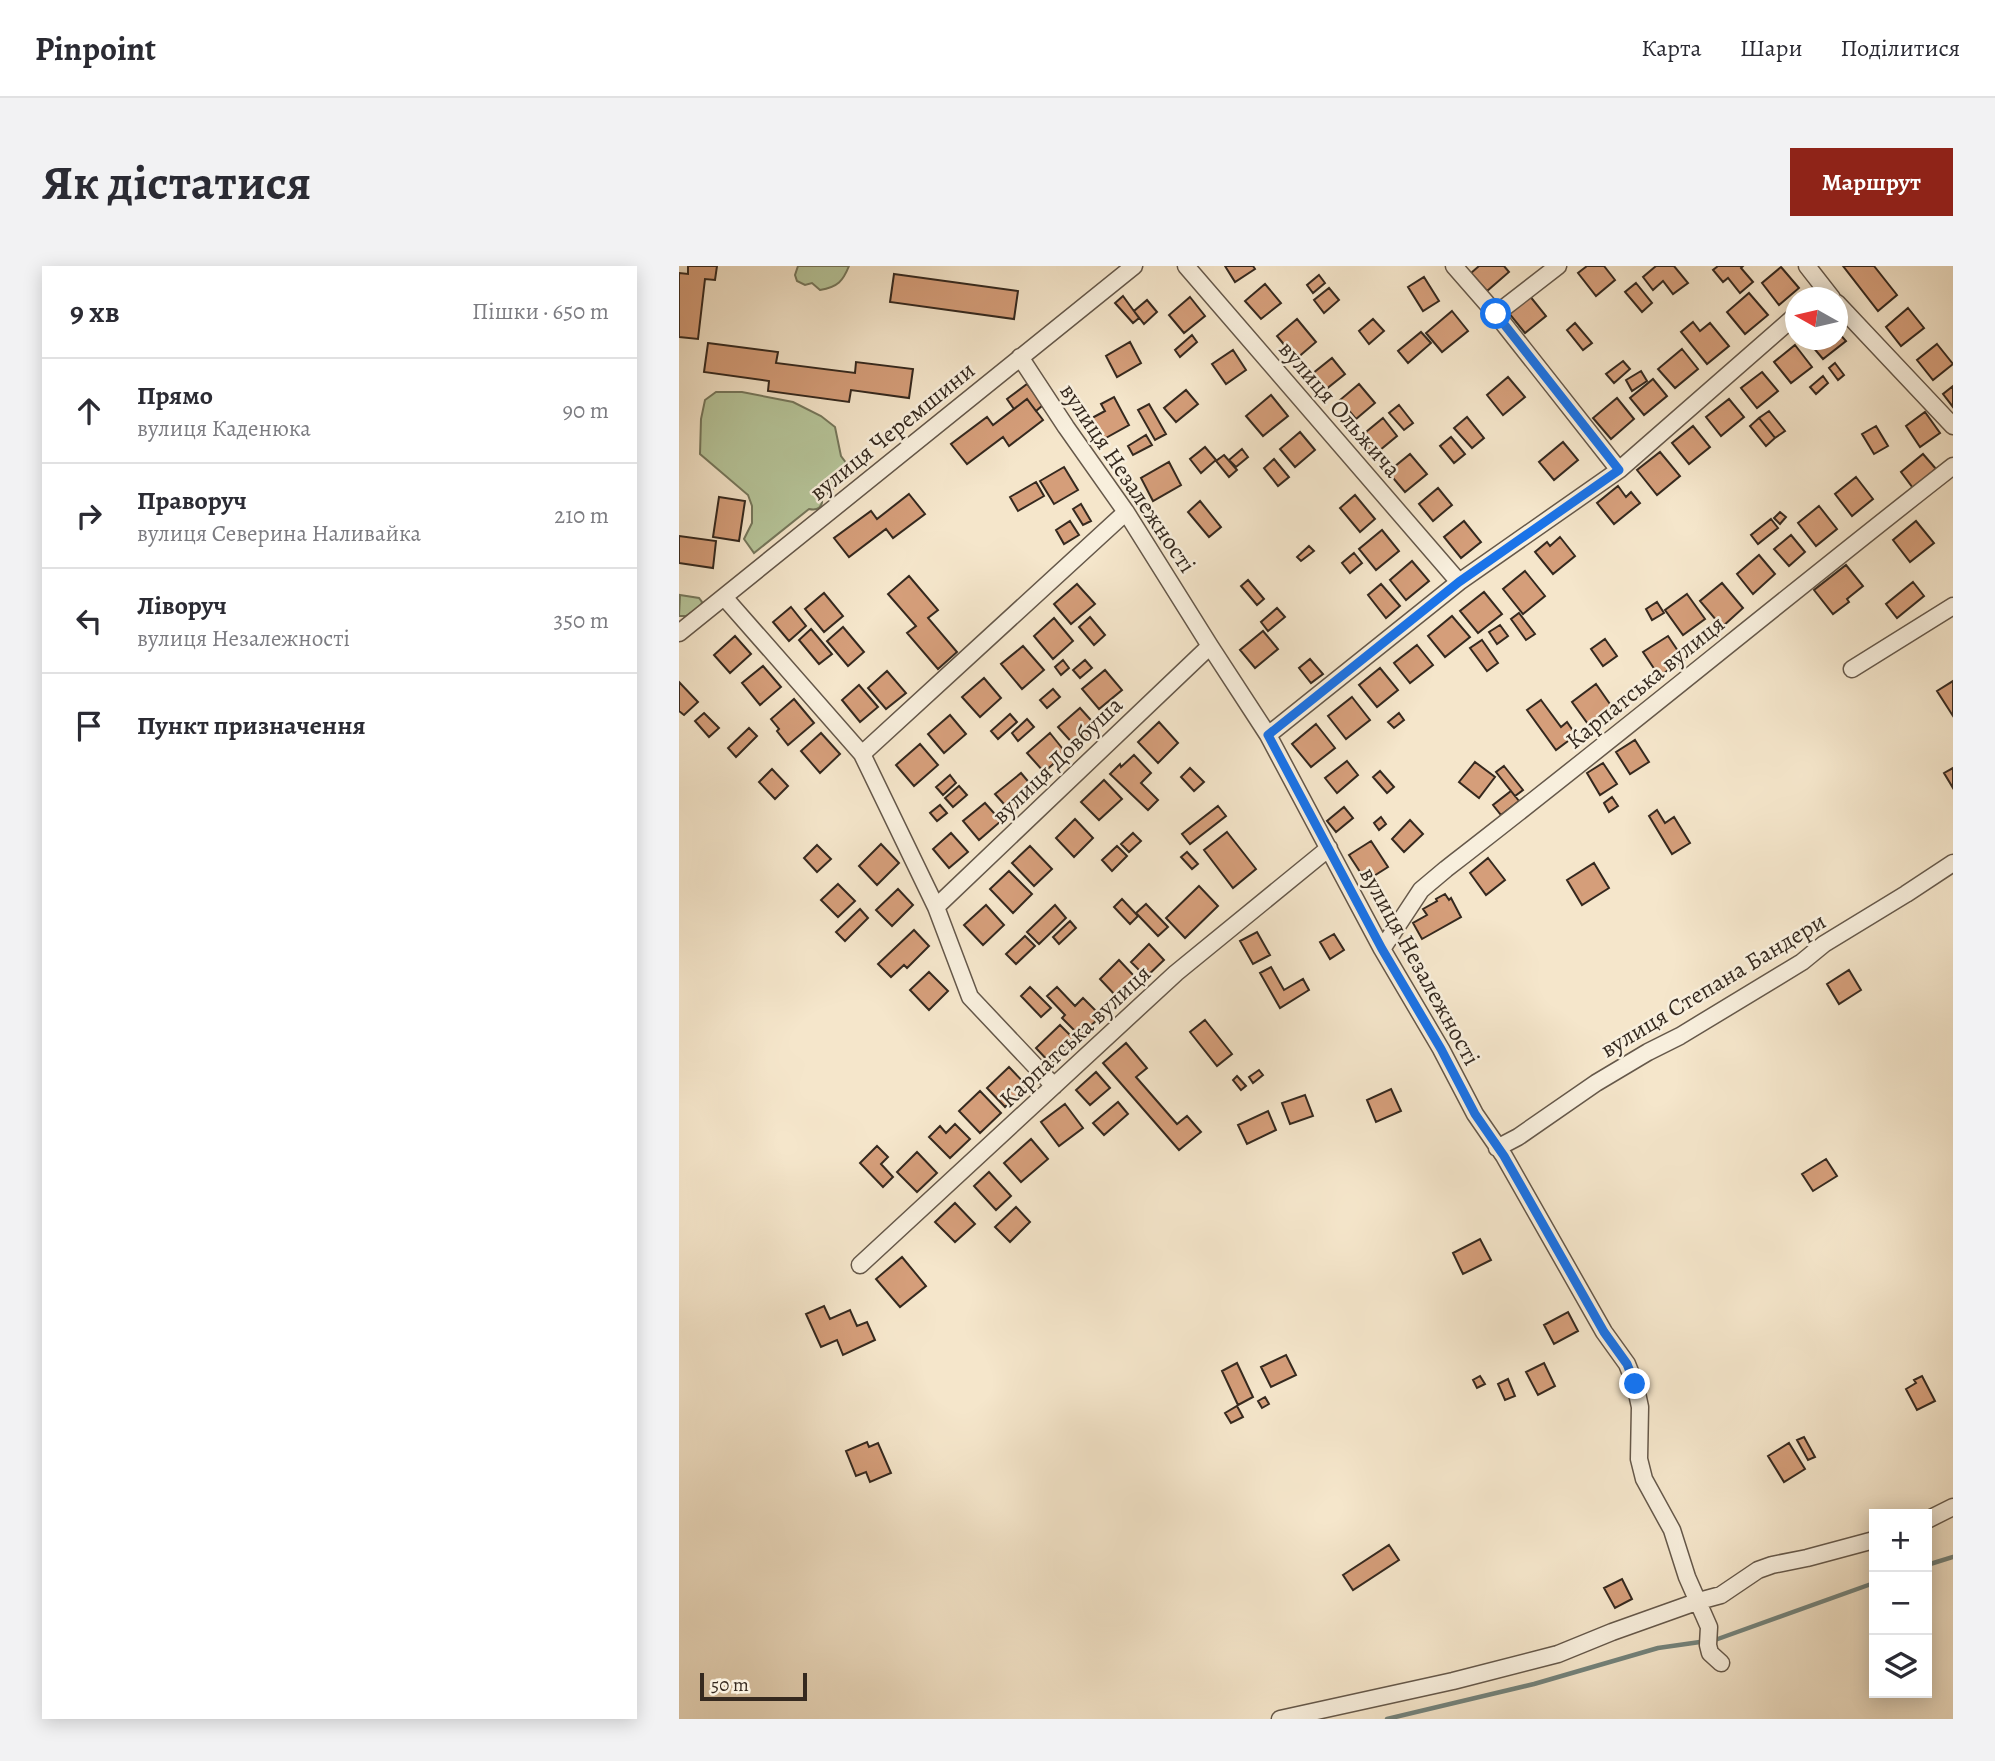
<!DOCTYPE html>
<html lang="uk">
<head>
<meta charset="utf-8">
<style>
	:root { --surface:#fff; --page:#f2f2f3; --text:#2b2b33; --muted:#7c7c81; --line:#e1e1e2; --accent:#8f2418 }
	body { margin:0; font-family:Alegreya,serif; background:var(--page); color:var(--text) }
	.controls { position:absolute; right:21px; bottom:21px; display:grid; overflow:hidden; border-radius:0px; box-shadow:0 4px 18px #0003 }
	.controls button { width:63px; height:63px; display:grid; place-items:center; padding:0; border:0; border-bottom:2px solid var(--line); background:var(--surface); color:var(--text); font:35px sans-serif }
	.compass { position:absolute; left:1106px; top:21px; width:63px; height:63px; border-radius:50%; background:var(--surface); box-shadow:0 4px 18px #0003; rotate:278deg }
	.scale { position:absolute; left:21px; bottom:18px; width:107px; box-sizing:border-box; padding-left:7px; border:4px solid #35291f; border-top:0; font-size:19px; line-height:24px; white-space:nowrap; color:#35291f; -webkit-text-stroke:5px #f8efdd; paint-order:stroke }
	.stop { position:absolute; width:21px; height:21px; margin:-16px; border:5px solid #1a73e8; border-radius:50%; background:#fff }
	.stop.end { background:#1a73e8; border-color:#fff; box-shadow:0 2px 7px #0008 }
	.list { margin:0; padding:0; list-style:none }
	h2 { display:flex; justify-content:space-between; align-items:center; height:91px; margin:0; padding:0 28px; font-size:30px }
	h2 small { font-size:23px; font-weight:400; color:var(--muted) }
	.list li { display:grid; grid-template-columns:46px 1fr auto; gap:21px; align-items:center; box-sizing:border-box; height:105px; padding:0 28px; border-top:2px solid var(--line) }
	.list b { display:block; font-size:26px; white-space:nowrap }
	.list p { margin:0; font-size:23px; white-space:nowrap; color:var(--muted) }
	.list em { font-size:23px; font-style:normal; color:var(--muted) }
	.icon { flex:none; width:38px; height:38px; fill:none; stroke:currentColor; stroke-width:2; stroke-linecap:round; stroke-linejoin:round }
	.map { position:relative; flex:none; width:1274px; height:1453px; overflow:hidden; border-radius:0px }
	header { display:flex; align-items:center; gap:42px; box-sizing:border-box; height:98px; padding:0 35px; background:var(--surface); border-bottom:2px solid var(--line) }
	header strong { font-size:33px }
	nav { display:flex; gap:38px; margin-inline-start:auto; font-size:24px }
	.intro { display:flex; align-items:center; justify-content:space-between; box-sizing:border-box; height:168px; padding:0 42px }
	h1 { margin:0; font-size:49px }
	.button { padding:18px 32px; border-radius:0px; background:var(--accent); color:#fff; font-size:24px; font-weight:700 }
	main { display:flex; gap:42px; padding:0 42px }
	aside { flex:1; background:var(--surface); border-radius:0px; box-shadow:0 4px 18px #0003 }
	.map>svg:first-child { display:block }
	.green { fill:#b7c69b; stroke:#76785d; stroke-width:2 }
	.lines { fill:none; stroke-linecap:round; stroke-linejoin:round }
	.stream { stroke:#73837c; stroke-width:4.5 }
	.building { fill:#d59e7a; stroke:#35291f; stroke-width:2 }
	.minor-casing { stroke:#65584a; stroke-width:19 }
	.minor { stroke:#f8efdd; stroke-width:16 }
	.route { stroke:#1a73e8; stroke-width:9 }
	.labels { text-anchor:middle; stroke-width:5; stroke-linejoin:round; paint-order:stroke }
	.street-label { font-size:24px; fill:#35291f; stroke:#f8efdd }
</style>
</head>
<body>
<header>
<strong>Pinpoint</strong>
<nav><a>Карта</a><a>Шари</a><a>Поділитися</a></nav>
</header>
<div class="intro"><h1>Як дістатися</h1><a class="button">Маршрут</a></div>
<main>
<aside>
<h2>9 хв<small>Пішки · 650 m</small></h2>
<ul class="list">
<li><svg class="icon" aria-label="ahead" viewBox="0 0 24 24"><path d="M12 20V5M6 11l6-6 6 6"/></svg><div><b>Прямо</b><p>вулиця Каденюка</p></div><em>90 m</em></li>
<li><svg class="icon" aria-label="right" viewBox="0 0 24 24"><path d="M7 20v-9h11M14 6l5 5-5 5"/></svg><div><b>Праворуч</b><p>вулиця Северина Наливайка</p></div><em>210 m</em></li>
<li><svg class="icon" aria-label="left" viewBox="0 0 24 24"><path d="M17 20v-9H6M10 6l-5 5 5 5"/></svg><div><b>Ліворуч</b><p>вулиця Незалежності</p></div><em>350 m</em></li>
<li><svg class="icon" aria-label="arrive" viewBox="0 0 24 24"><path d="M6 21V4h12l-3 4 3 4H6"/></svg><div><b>Пункт призначення</b></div></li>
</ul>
</aside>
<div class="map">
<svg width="1274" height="1453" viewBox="0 0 1274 1453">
	<rect width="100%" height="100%" fill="#f5e6cb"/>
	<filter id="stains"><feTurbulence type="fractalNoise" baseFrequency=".00286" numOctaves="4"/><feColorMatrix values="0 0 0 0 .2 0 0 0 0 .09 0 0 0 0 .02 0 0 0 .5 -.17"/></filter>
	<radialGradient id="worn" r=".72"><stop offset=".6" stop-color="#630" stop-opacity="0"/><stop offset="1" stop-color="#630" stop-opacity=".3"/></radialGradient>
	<path class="green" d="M119 0H170C164 15 159 21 141 24L133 17 126 19 118 15 116 9Z
		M37 126H63L114 136 142 150 156 161 162 190 174 206 143 232C144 241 139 245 130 243L75 287 65 273 73 257V240L69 229 21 188 22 153 26 134Z
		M1 329 20 332 23 336 22 340 7 350H0Z"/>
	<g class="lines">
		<path class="stream" d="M1248 1299 1274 1291
			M1036 1374 1195 1317
			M708 1453 855 1418 979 1382 1021 1376"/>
	</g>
	<path class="building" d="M9 0H38L36 14 26 13 19 73 0 71V7L9 8Z
		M546 0H574L576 3 556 16Z
		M800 0H825L830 6 808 25 792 7Z
		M908 0H925L936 14 917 30 899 7Z
		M977 0H995L1009 17 994 28 984 15 974 24 964 11Z
		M1039 0H1064L1062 2 1074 16 1061 27 1049 12 1044 16 1034 4Z
		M1164 0H1195L1218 29 1199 45Z
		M1102 1 1120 22 1100 39 1083 17Z
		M215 8 339 25 335 53 211 36Z
		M640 9 646 17 634 27 628 19Z
		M745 11 760 35 744 45 729 21Z
		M957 17 973 37 963 46 946 26Z
		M586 18 602 37 582 53 566 35Z
		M650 22 660 34 645 47 635 34Z
		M1070 27 1089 49 1066 68 1048 46Z
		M850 29 867 50 846 67 829 46Z
		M444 30 460 52 454 57 436 37Z
		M511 31 526 50 505 67 490 49Z
		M468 34 478 46 465 58 455 45Z
		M1229 42 1245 62 1222 80 1207 61Z
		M773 45 789 65 763 86 747 67Z
		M618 53 637 76 617 93 598 70Z
		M694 53 705 65 690 78 680 65Z
		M1014 56 1021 65 1031 57 1050 80 1028 98 1002 66Z
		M896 57 913 77 904 84 888 64Z
		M1158 65 1167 75 1144 93 1128 74H1158Z
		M742 66 752 77 729 97 719 85Z
		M513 69 518 76 501 91 496 84Z
		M451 76 462 97 438 111 427 90Z
		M29 77 99 86 97 97 176 107 177 96 234 103 230 132 172 124 170 136 89 125 90 115 25 106Z
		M1258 78 1274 98 1254 114 1238 94Z
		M1116 79 1133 101 1112 117 1095 96Z
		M1003 83 1019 103 996 122 979 103Z
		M554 84 567 104 547 118 533 98Z
		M653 92 666 108 646 124 633 108Z
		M944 95 951 103 935 117 927 108Z
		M1156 97 1165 109 1159 114 1150 102Z
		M962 105 968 115 953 125 947 114Z
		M1083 106 1099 125 1078 142 1062 122Z
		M1144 110 1149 117 1137 128 1131 121Z
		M829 111 846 131 824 149 808 129Z
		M974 113 988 130 965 149 951 132Z
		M348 118 364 139 357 145 348 133 335 143 328 133Z
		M680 118 696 137 677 153 661 134Z
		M1274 120V141L1264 128Z
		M507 124 519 138 497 156 485 142Z
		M592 129 609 150 584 170 567 150Z
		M435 131 450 159 425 173 413 152 426 145 422 138Z
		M938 132 955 153 932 173 914 152Z
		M348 133 364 154 330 180 324 171 288 198 272 178 308 151 314 159Z
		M1050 133 1065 151 1042 170 1027 151Z
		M470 138 487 168 476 174 459 144Z
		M720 139 734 157 725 164 710 147Z
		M1090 145 1106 165 1096 172 1080 152Z
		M1246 146 1261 167 1241 181 1227 160Z
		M788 151 805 172 793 182 775 162Z
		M704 152 718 170 695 189 681 171Z
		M1080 152 1096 172 1087 180 1071 160Z
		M1014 160 1031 181 1010 198 993 177Z
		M1197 160 1209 180 1195 188 1183 168Z
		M621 166 636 184 616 201 601 183Z
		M467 169 473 179 454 189 449 180Z
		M772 171 786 188 775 197 761 180Z
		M884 176 899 194 875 214 860 196Z
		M526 181 537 194 522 207 511 193Z
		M563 183 569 191 557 201 550 194Z
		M981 186 1001 210 978 229 958 204Z
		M731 188 748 208 726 226 709 206Z
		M1244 188 1257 203 1234 222 1222 206Z
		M545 189 558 204 550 211 537 195Z
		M595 193 610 211 599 220 585 202Z
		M490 196 502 219 474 235 462 212Z
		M385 201 399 224 375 238 361 215Z
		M1177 211 1194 233 1173 250 1156 228Z
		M357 216 365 230 339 245 331 231Z
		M939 220 947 231 952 226 961 237 935 258 918 237Z
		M759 222 773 239 754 255 740 238Z
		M230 228 246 248 214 272 207 263 170 291 155 272 192 245 198 253Z
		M676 229 696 253 681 266 661 242Z
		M40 231 66 235 60 275 34 271Z
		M521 235 542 261 530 271 509 246Z
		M402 238 412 255 404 259 394 243Z
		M1140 240 1158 263 1137 280 1119 257Z
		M1101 246 1107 251 1101 258 1095 252Z
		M1092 253 1099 262 1079 278 1072 269Z
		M391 255 400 269 385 278 377 264Z
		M785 255 802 276 782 292 765 271Z
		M1237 255 1255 277 1231 296 1214 274Z
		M703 264 720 285 697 304 680 283Z
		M1112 269 1126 286 1110 300 1095 283Z
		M0 270 37 275 34 302 0 297Z
		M881 271 896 290 874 308 856 286 868 276 871 280Z
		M630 280 635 285 622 295 618 291Z
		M675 287 683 297 671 307 663 297Z
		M1080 289 1096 308 1074 328 1058 308Z
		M733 295 750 315 727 334 711 314Z
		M1167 299 1184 320 1168 333 1170 336 1154 348 1135 324Z
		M846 305 866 330 844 348 824 323Z
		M230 310 259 344 249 352 278 386 259 403 228 367 237 360 209 328Z
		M569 314 585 333 578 339 562 320Z
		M1234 316 1245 330 1218 352 1207 338Z
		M1043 317 1064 342 1043 361 1021 335Z
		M398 318 416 338 392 358 375 338Z
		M702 318 721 340 707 352 689 329Z
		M805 326 823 348 799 367 781 345Z
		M145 327 164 350 145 366 126 343Z
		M1008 328 1026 353 1004 369 986 344Z
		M978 336 985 347 973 354 967 343Z
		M112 341 127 360 110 375 94 356Z
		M598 342 606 351 589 365 582 356Z
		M840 347 856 368 847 374 832 353Z
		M773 350 791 371 766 391 749 370Z
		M411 351 426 369 415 379 400 361Z
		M375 352 394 375 374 393 355 370Z
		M821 359 829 370 818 378 810 366Z
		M164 361 185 386 169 400 148 375Z
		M132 363 153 388 140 398 120 374Z
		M584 365 599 383 576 402 561 384Z
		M56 370 72 388 51 407 35 389Z
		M989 370 1005 394 980 410 964 386Z
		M926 373 938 390 924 400 912 383Z
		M803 374 819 397 808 405 791 382Z
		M738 379 754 399 731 417 715 397Z
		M344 380 365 404 343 423 322 398Z
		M631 393 644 408 632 417 620 402Z
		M384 394 390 402 382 409 376 401Z
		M406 394 413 402 401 412 394 404Z
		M84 400 102 421 81 439 63 417Z
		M701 402 719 424 698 441 680 419Z
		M426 404 443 424 420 443 403 423Z
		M208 405 227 427 207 443 189 422Z
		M305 412 322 432 301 451 283 431Z
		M1274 415V450L1258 425Z
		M0 416 19 436 5 449 0 445Z
		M917 418 933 441 909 458 893 436Z
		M180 419 199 441 181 456 163 434Z
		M374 423 381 431 368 442 361 434Z
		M673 431 691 454 667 473 649 450Z
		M115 433 135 457 109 479 98 465 100 463 92 453Z
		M862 434 882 461 888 456 897 469 877 484 848 444Z
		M401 442 419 462 397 481 379 461Z
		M25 447 40 462 30 471 16 455Z
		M720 447 725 454 715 462 709 456Z
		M331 448 338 456 319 473 312 465Z
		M271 449 287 468 265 487 249 468Z
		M348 453 355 461 339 475 333 467Z
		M480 456 499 477 479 497 459 476Z
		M637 458 656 482 632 501 613 478Z
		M70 462 78 470 57 491 49 482Z
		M142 467 161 488 141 507 122 485Z
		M371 467 387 487 365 506 348 487Z
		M956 474 970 496 951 508 937 486Z
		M241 478 259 499 235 520 217 499Z
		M455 489 472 507 462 517 479 534 469 544 431 508 441 498 442 501Z
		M668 495 679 509 658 527 646 512Z
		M796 496 816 511 800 532 780 516Z
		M924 497 938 518 921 529 908 507Z
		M825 500 844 524 836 530 817 506Z
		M511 502 525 516 515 525 502 511Z
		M1274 502V522L1265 507Z
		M93 503 109 520 96 533 80 516Z
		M701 505 715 521 708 527 694 511Z
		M342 507 358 526 333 547 316 528Z
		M271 509 277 517 264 529 257 521Z
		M425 514 443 533 420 554 402 536Z
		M280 520 288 529 274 541 266 532Z
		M832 525 840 535 822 549 814 539Z
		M933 531 939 540 930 546 925 537Z
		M306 537 322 555 300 574 284 555Z
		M261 539 268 547 258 555 251 547Z
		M539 540 547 550 511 578 503 568Z
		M665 541 674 552 657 566 648 555Z
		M978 544 986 557 995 551 1011 577 993 588 970 550Z
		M702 551 707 558 700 564 695 557Z
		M396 553 414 572 395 591 377 572Z
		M731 554 744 568 725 586 713 573Z
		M548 566 577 603 554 622 525 584Z
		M272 567 289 586 270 602 254 583Z
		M454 567 462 575 450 586 442 578Z
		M692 575 709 601 687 615 670 589Z
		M202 578 220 597 198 619 180 600Z
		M138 579 152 593 138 606 125 592Z
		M351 580 373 603 355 620 333 597Z
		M438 580 448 590 433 605 423 594Z
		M508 586 519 598 513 603 502 591Z
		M809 592 826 614 807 629 791 607Z
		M915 597 930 622 903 639 888 614Z
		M330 605 353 628 334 647 311 623Z
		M159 618 176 635 159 651 142 634Z
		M520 620 539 640 506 672 487 652Z
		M219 623 234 639 213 660 197 644Z
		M766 628 770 634 772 632 782 651 743 673 734 657 748 649 744 643 758 635 757 633Z
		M443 633 459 650 451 658 435 641Z
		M467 638 489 661 479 670 457 647Z
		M307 639 325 659 304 679 285 659Z
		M376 639 387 652 360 678 348 666Z
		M181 643 189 652 166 675 157 666Z
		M391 655 397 662 380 678 374 671Z
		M235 664 250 680 228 702 225 699 212 711 199 698Z
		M578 666 591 689 574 698 561 675Z
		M655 668 665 684 651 693 641 676Z
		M346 670 356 680 337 698 327 688Z
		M470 678 485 694 467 711 452 696Z
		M440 694 456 711 437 730 421 713Z
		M592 701 605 724 624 713 630 724 601 742 581 707Z
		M1170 704 1182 724 1160 738 1148 718Z
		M250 706 269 725 250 744 231 724Z
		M351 721 372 742 362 751 342 730Z
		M378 721 396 740 404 732 422 750 401 770 383 752 386 749 368 730Z
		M526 754 553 788 538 800 511 766Z
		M381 759 397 775 372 798 357 782Z
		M447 777 468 802 457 811 498 858 508 850 522 866 500 884 424 797Z
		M330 801 348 820 326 841 308 822Z
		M580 804 584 809 574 817 570 811Z
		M417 806 431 822 411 839 397 824Z
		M558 810 567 820 562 824 554 814Z
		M712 823 722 845 697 856 688 834Z
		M301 825 322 847 301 867 280 845Z
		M626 829 634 850 611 858 603 837Z
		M439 836 449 848 425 869 414 857Z
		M386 838 404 862 380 880 362 856Z
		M589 845 597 864 568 878 559 859Z
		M276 858 291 873 271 892 250 871 261 860 267 867Z
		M352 873 369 893 342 916 325 897Z
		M198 880 209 891 202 898 214 911 204 921 181 897Z
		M238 886 258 907 238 926 218 906Z
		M1147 893 1158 910 1134 925 1123 908Z
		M310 906 332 930 317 944 295 920Z
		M276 937 296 958 276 976 256 956Z
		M337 941 351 956 331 976 316 961Z
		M801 973 812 994 784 1008 774 987Z
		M223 991 247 1020 221 1041 197 1013Z
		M145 1040 151 1053 171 1044 178 1060 188 1056 196 1074 164 1089 158 1074 142 1081 127 1048Z
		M889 1046 899 1065 875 1078 865 1059Z
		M607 1089 617 1109 592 1121 582 1101Z
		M558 1097 574 1131 559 1139 543 1105Z
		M865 1097 876 1120 859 1129 847 1106Z
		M801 1110 806 1118 798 1122 794 1114Z
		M1243 1110 1256 1135 1238 1144 1227 1123 1237 1117 1235 1114Z
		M829 1113 836 1130 826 1134 819 1118Z
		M586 1131 590 1138 583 1142 579 1135Z
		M558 1140 564 1151 552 1157 546 1147Z
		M1125 1171 1136 1191 1129 1194 1118 1174Z
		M188 1176 190 1181 199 1177 212 1207 191 1216 187 1206 177 1210 167 1185Z
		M1110 1177 1126 1203 1105 1216 1089 1190Z
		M710 1279 720 1294 674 1324 664 1309Z
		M943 1313 953 1333 936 1342 925 1322Z"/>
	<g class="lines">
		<defs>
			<path id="minor" d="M507 0 780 316
				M775 0 817 48 940 204
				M1128 0 1153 32
				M1158 37 1274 160
				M817 48 879 0
				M341 91 387 161 447 246 531 380 589 469 703 683 762 783 796 848 825 890 925 1066 948 1098 956 1118 961 1141 960 1193 965 1213 993 1264 1008 1311 1030 1361 1029 1379 1031 1387 1042 1397
				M45 331 183 488 257 641 291 731 375 820
				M0 367 455 0
				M1173 403 1274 340
				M589 469 780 316 940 204 1116 50
				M183 488 447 246
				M257 641 531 380
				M703 683 742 624 767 603C938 471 1104 333 1274 200
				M818 882 839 871 917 817 969 786 1001 770 1123 696 1145 678 1227 628 1274 597
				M181 999 497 707 650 582
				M1248 1254 1274 1241
				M601 1453 774 1415 879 1388 933 1366 1020 1335 1042 1329 1079 1304 1093 1299 1128 1292 1195 1274"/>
		</defs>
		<use href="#minor" class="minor-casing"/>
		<use href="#minor" class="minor"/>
	</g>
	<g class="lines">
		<path class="route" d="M817 48 940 204 780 316 589 469 703 683 762 783 796 848 825 890 925 1066 948 1098 956 1118"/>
	</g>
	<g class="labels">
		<g class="street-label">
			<text transform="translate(661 143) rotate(49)" y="8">вулиця Ольжича</text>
			<text transform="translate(213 165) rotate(-39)" y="8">вулиця Черемшини</text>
			<text transform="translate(449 212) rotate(56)" y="8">вулиця Незалежності</text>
			<text transform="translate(966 416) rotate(-39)" y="8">Карпатська вулиця</text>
			<text transform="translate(378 494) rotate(-44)" y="8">вулиця Довбуша</text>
			<text transform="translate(741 700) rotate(61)" y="8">вулиця Незалежності</text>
			<text transform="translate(1034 719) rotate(-31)" y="8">вулиця Степана Бандери</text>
			<text transform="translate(396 770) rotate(-43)" y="8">Карпатська вулиця</text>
		</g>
	</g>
	<rect width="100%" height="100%" filter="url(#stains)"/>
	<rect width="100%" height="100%" fill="url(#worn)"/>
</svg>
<div class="controls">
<button>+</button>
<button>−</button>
<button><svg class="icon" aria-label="layers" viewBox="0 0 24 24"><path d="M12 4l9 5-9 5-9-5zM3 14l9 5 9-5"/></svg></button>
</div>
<svg class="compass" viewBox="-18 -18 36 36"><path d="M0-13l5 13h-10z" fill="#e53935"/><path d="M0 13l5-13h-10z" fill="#7c7c81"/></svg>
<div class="scale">50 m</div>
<div class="stop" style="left:817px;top:48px"></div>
<div class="stop end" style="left:956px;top:1118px"></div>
</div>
</main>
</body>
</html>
